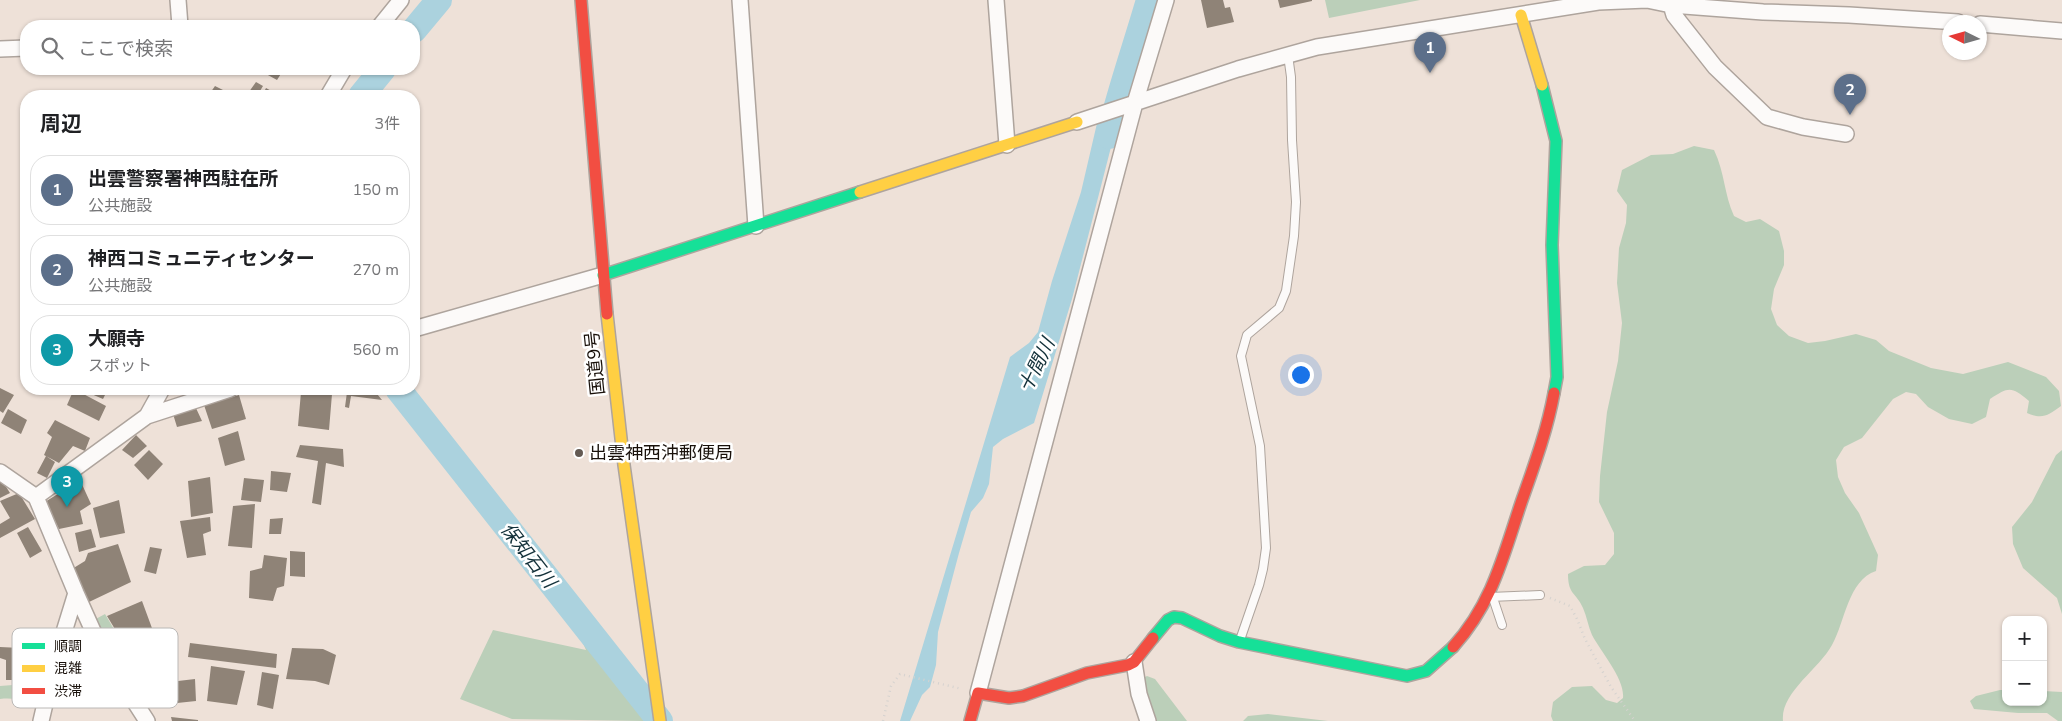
<!DOCTYPE html>
<html lang="ja">
<head>
<meta charset="utf-8">
<style>
	:root { --surface:#fff; --page:#f2f2f2; --text:#202124; --muted:#757577; --line:#e0e0e0; --accent:#645a53 }
	body { margin:0; font-family:"Nunito Sans","Noto Sans JP",sans-serif; background:var(--page); color:var(--text) }
	.controls { position:absolute; right:15px; bottom:15px; display:grid; overflow:hidden; border-radius:10px; box-shadow:0 1px 4px #0004 }
	.controls button { width:45px; height:45px; display:grid; place-items:center; padding:0; border:0; border-bottom:1px solid var(--line); background:var(--surface); color:var(--text); font:25px sans-serif }
	.compass { position:absolute; left:1942px; top:15px; width:45px; height:45px; border-radius:50%; background:var(--surface); box-shadow:0 1px 4px #0004; rotate:275deg }
	.you { position:absolute; left:1300px; top:374px; width:18px; height:18px; margin:-12px; border:4px solid #fff; border-radius:50%; background:#1a73e8; box-shadow:0 0 0 8px #1a73e833 }
	.badge { display:grid; place-items:center; width:32px; height:32px; border-radius:50%; background:var(--accent); color:#fff; font-size:16px; font-weight:700 }
	.pin { position:absolute; translate:-50% -41px; filter:drop-shadow(0 1px 2px #0008) }
	.pin::after { content:''; position:absolute; top:26px; width:18px; height:15px; background:inherit; clip-path:polygon(0 0,100% 0,50% 100%) }
	.list { margin:0; padding:0; list-style:none }
	h2 { display:flex; justify-content:space-between; align-items:center; height:65px; margin:0; padding:0 20px; font-size:21px }
	h2 small { font-size:16px; font-weight:400; color:var(--muted) }
	.list li { display:grid; grid-template-columns:32px 1fr auto; gap:15px; align-items:center; box-sizing:border-box; height:70px; margin:0 10px 10px; padding:0 10px; border:1px solid var(--line); border-radius:20px }
	.list b { display:block; font-size:19px; white-space:nowrap }
	.list p { margin:0; font-size:16px; white-space:nowrap; color:var(--muted) }
	.list em { font-size:16px; font-style:normal; color:var(--muted) }
	.icon { flex:none; width:28px; height:28px; fill:none; stroke:currentColor; stroke-width:2; stroke-linecap:round; stroke-linejoin:round }
	.map { position:relative; flex:none; width:2062px; height:721px; overflow:hidden }
	.search { position:absolute; background:var(--surface); box-shadow:0 1px 4px #0004; left:20px; top:20px; width:400px; height:55px; display:flex; align-items:center; gap:12px; box-sizing:border-box; padding:0 18px; border-radius:20px; color:var(--muted); font-size:19px }
	.panel { position:absolute; background:var(--surface); box-shadow:0 1px 4px #0004; left:20px; top:90px; width:400px; height:305px; border-radius:20px }
	.map>svg:first-child { display:block }
	.green { fill:#bbcfb9 }
	.water { fill:#abd2de }
	.lines { fill:none; stroke-linecap:round; stroke-linejoin:round }
	.river { stroke:#abd2de; stroke-width:26 }
	.building { fill:#8f8377 }
	.lane-casing { stroke:#aea49d; stroke-width:10 }
	.street-casing { stroke:#aea49d; stroke-width:18 }
	.fast-casing { stroke:#aea49d; stroke-width:14 }
	.slow-casing { stroke:#aea49d; stroke-width:14 }
	.jam-casing { stroke:#aea49d; stroke-width:14 }
	.path { stroke:#d5d2cf; stroke-width:2.5; stroke-dasharray:1 4; stroke-linecap:butt }
	.lane { stroke:#fcfaf9; stroke-width:8 }
	.street { stroke:#fcfaf9; stroke-width:15 }
	.fast { stroke:#16e098; stroke-width:11 }
	.slow { stroke:#ffcf43; stroke-width:11 }
	.jam { stroke:#f24e42; stroke-width:11 }
	.poi-dot { fill:#645a53; stroke:#fff; stroke-width:2 }
	.labels { text-anchor:middle; stroke-width:5; stroke-linejoin:round; paint-order:stroke }
	.street-label { font-size:18px; fill:#19110b; stroke:#fff }
	.poi-label { font-size:18px; fill:#19110b; stroke:#fff; text-anchor:start }
	.water-label { font-size:19px; font-style:italic; fill:#123039; stroke:#fff }
	.key { fill:#fff; stroke:#bab8b6; stroke-width:1 }
	.key-label { font-size:14px; fill:#19110b }
</style>
</head>
<body>
<div class="map">
<svg width="2062" height="721" viewBox="0 0 2062 721">
	<rect width="100%" height="100%" fill="#eee1d8"/>
	<path class="green" d="M1325 0H1420L1329 18Z
		M1694 146 1714 150C1725 173 1724 194 1734 216L1746 222 1760 219 1779 231 1784 251V265L1774 289 1771 309 1777 325 1789 336 1808 343 1825 341 1856 334 1876 340 1889 351 1931 368 1963 374 2008 362 2046 377 2059 391 2061 406C2048 415 2043 420 2027 413L2029 401C2011 386 2009 387 1990 399L1986 417 1972 424 1949 419 1928 407 1916 394 1906 392 1893 399 1862 438 1844 447 1836 460 1838 477 1845 493 1859 513 1878 555 1876 571C1848 580 1845 622 1832 645 1819 669 1780 693 1783 721H1553L1551 716 1553 702 1572 687 1592 686 1606 700 1617 703 1623 698C1625 679 1601 652 1592 635 1588 626 1587 617 1583 608 1576 592 1568 595 1568 574L1584 566 1605 565 1614 554V533L1599 502 1600 476 1607 412 1618 361 1622 323 1617 283 1619 248 1626 223 1627 205 1617 191 1622 170 1651 155 1673 154Z
		M2062 450V614L2057 598 2023 568 2013 544 2012 527 2032 502 2056 455Z
		M105 614 131 658 128 665 117 666 92 621Z
		M493 630 586 650 579 634 589 638 642 702 644 721 512 719 460 699Z
		M1147 676 1155 679 1187 721H1152L1143 678Z
		M13 685 31 687 39 698C25 702 14 697 0 699V686Z
		M2000 690H2006V702H2043V691L2062 692V721H2058L2047 713H2018L1974 709 1970 701 1976 696Z
		M1268 714 1328 721H1243L1248 716Z"/>
	<path class="water" d="M1120 112 1072 299 1034 423 1003 439 993 447 989 484 983 498 971 512 959 553 938 632 936 665 930 687 922 695 910 721H900L1010 357 1029 343 1038 332 1052 281 1081 192 1098 119Z"/>
	<g class="lines">
		<path class="river" d="M414 30 439 0
			M361 96 383 69
			M1109 136C1120 90 1136 45 1149 0
			M398 389 660 721"/>
	</g>
	<path class="building" d="M1201 0H1223L1225 8 1230 7 1234 22 1207 28Z
		M1278 0H1312V1L1280 8Z
		M257 69H284L277 80Z
		M256 82 263 86 257 96H246Z
		M215 86 227 92 224 96H208Z
		M266 88 275 93 273 96H262Z
		M0 388 14 395 3 413 0 411Z
		M74 389 106 406 99 421 67 405Z
		M91 389H108L103 399 89 393Z
		M340 389H373L382 400 351 396 349 408 345 407 347 392 339 390Z
		M301 392 332 394 329 430 298 426Z
		M239 395 246 419 212 429 204 405Z
		M195 406 202 421 177 427 173 414Z
		M8 409 27 420 21 434 1 423Z
		M55 420 90 438 85 451 73 446 59 463 44 455 52 437 47 433Z
		M238 431 245 460 225 466 218 438Z
		M136 435 147 446 133 458 122 450Z
		M300 445 343 449 344 467 326 463 321 505 312 503 318 461 296 457Z
		M149 450 163 464 148 480 134 465Z
		M46 456 55 462 47 478 37 473Z
		M271 471 291 473 287 492 270 490Z
		M0 477 10 493 0 498Z
		M210 477 213 513 191 517 188 481Z
		M244 478 264 480 261 502 241 500Z
		M80 480 91 504 80 511 83 524 59 529 45 502Z
		M19 493 35 519 0 538V524L10 518 0 501Z
		M119 500 125 533 100 538 93 508Z
		M255 504 252 548 228 546 233 506Z
		M210 517 211 531 203 534 206 555 187 558 180 521Z
		M283 518 281 534H269L270 519Z
		M28 527 42 551 30 558 17 533Z
		M91 529 96 547 79 552 75 533Z
		M118 544 131 582 89 602 72 569 85 561 88 553Z
		M150 547 162 549 156 574 144 571Z
		M290 551 305 552V577L290 576Z
		M264 555 287 558 284 586 277 588 273 601 249 598 250 571 262 568Z
		M142 601 156 639 130 654 107 616Z
		M44 632 46 651 29 650 23 680H6V660L0 658V647L21 648 22 634Z
		M190 643 277 654 276 668 188 657Z
		M292 648 323 649 336 655 329 685 315 681 286 679Z
		M211 666 245 671 237 705 207 701Z
		M262 672 279 675 273 709 257 705Z
		M195 679 196 701 149 706 144 685Z
		M171 717 198 720V721H172Z"/>
	<g class="lines">
		<defs>
			<path id="lane" d="M1490 597 1540 595
				M1493 598 1502 625
				M1240 640 1259 585 1263 569 1266 548 1260 446 1241 356 1247 335 1279 308 1286 291 1294 236 1296 202 1292 140 1291 77 1288 55"/>
			<path id="street" d="M178 0 180 26
				M740 0 756 226
				M996 0 1007 145
				M1671 5 1674 15 1715 67 1767 117 1803 127 1846 134
				M1980 24 2062 31
				M380 26 401 0
				M0 49 26 48
				M328 96 344 69
				M1077 122 1238 69 1317 47 1598 2 1647 0 1671 5 1763 12 1849 15 1958 22
				M414 329 603 275
				M147 416 162 389
				M0 472 36 497 76 593 102 651 147 721
				M36 497 147 416 230 389
				M1134 662 1139 694 1148 721
				M978 693 1135 103 1166 0
				M41 721 55 661 76 593"/>
			<path id="fast" d="M1542 85 1556 141 1552 245 1557 377 1554 393
				M603 275 860 192
				M1153 638 1168 620 1174 617 1182 618 1220 636 1239 642 1407 676 1426 671 1453 647"/>
			<path id="slow" d="M1521 15 1542 85
				M860 192 1077 122
				M607 314 624 465 660 721"/>
			<path id="jam" d="M581 0 607 314
				M1453 647C1492 604 1503 557 1521 503 1534 466 1547 431 1554 393
				M970 721 978 693 1009 698 1023 696 1087 673 1128 665 1134 662 1153 638"/>
		</defs>
		<use href="#lane" class="lane-casing"/>
		<use href="#street" class="street-casing"/>
		<use href="#fast" class="fast-casing"/>
		<use href="#slow" class="slow-casing"/>
		<use href="#jam" class="jam-casing"/>
		<path class="path" d="M1550 598 1570 606 1577 619 1585 639 1611 687 1635 721
			M883 721 891 686 900 674 962 689"/>
		<use href="#lane" class="lane"/>
		<use href="#street" class="street"/>
		<use href="#fast" class="fast"/>
		<use href="#slow" class="slow"/>
		<use href="#jam" class="jam"/>
	</g>
	<circle class="poi-dot" cx="579" cy="453" r="5"/>
	<g class="labels">
		<g class="street-label">
			<text transform="translate(595 363) rotate(-96)" y="6">国道9号</text>
		</g>
		<g class="poi-label">
			<text x="589" y="459">出雲神西沖郵便局</text>
		</g>
		<g class="water-label">
			<text transform="translate(1036 365) rotate(-64)" y="7">十間川</text>
			<text transform="translate(529 555) rotate(52)" y="7">保知石川</text>
		</g>
	</g>
	<rect x="12" y="628" width="166" height="80" rx="8" class="key"/>
	<rect x="22" y="643" width="23" height="6" fill="#16e098"/>
	<rect x="22" y="665" width="23" height="7" fill="#ffcf43"/>
	<rect x="22" y="688" width="23" height="6" fill="#f24e42"/>
	<g class="key-label">
		<text x="54" y="651">順調</text>
		<text x="54" y="673">混雑</text>
		<text x="54" y="696">渋滞</text>
	</g>
</svg>
<div class="controls">
<button>+</button>
<button>−</button>
</div>
<svg class="compass" viewBox="-18 -18 36 36"><path d="M0-13l5 13h-10z" fill="#e53935"/><path d="M0 13l5-13h-10z" fill="#757577"/></svg>
<div class="you"></div>
<div class="pin badge" style="left:1430px;top:73px;background:#5c6f8a">1</div>
<div class="pin badge" style="left:1850px;top:115px;background:#5c6f8a">2</div>
<div class="pin badge" style="left:67px;top:507px;background:#0f9aa8">3</div>
<div class="search"><svg class="icon" aria-label="search" viewBox="0 0 24 24"><circle cx="10" cy="10" r="6"/><path d="M15 15l6 6"/></svg>ここで検索</div>
<section class="panel">
<h2>周辺<small>3件</small></h2>
<ul class="list">
<li><span class="badge" style="background:#5c6f8a">1</span><div><b>出雲警察署神西駐在所</b><p>公共施設</p></div><em>150 m</em></li>
<li><span class="badge" style="background:#5c6f8a">2</span><div><b>神西コミュニティセンター</b><p>公共施設</p></div><em>270 m</em></li>
<li><span class="badge" style="background:#0f9aa8">3</span><div><b>大願寺</b><p>スポット</p></div><em>560 m</em></li>
</ul>
</section>
</div>
</body>
</html>
